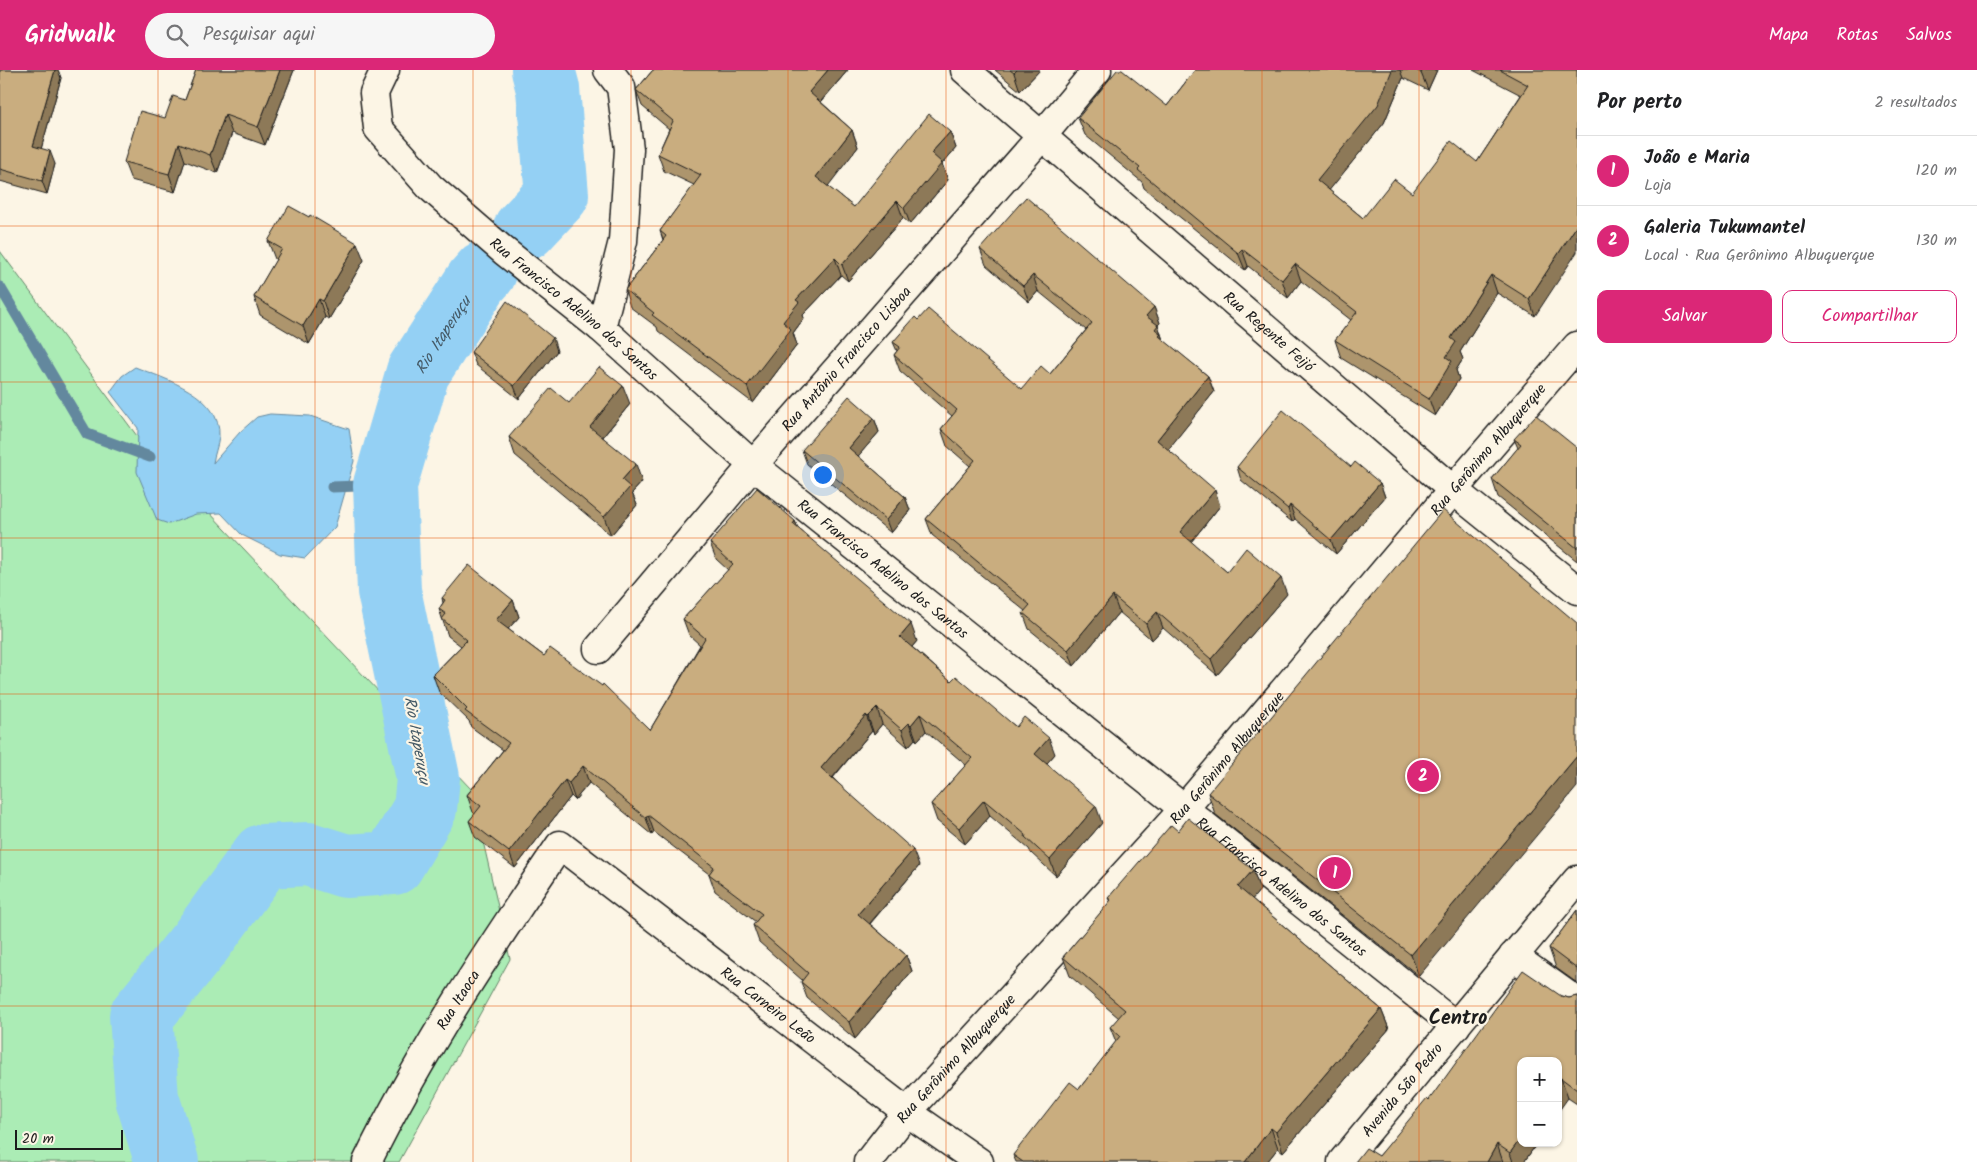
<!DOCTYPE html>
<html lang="pt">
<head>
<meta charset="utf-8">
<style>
	:root { --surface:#fff; --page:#f6f6f6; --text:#202124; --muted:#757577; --line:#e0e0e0; --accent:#db2777 }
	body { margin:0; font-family:Kalam,sans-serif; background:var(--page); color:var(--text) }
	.controls { position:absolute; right:15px; bottom:15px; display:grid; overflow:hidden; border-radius:10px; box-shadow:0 1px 4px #0004 }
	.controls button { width:45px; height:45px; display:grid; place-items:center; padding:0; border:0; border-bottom:1px solid var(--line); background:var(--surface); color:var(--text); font:25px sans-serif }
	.scale { position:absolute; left:15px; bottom:12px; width:108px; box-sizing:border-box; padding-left:5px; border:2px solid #1c1c1c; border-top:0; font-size:14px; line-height:18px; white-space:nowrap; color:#1c1c1c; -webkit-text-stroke:4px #fcf5e5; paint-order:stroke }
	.you { position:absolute; left:822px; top:404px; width:18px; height:18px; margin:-12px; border:4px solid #fff; border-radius:50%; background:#1a73e8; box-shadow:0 0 0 8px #1a73e833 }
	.badge { display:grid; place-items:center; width:32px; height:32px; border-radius:50%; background:var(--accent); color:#fff; font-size:16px; font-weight:700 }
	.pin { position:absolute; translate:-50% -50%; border:2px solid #fff; box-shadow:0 1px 5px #0006 }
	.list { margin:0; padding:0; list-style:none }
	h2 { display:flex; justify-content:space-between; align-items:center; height:65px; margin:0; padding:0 20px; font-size:21px }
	h2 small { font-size:16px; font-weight:400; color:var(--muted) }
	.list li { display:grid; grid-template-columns:32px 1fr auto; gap:15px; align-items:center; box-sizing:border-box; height:70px; padding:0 20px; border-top:1px solid var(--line) }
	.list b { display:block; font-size:19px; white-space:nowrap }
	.list p { margin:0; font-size:16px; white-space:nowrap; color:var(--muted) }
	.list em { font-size:16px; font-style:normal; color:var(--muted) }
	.actions { display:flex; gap:10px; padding:15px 20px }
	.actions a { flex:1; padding:11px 0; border:1px solid var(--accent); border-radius:10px; text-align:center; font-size:18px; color:var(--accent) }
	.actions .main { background:var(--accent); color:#fff }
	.icon { flex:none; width:28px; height:28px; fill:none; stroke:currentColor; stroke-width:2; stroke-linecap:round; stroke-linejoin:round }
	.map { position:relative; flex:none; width:1577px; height:1092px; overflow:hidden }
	header { display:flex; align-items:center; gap:30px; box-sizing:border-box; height:70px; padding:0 25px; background:var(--accent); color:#fff }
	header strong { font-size:24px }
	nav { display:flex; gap:28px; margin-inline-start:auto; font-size:18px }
	.search { width:350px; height:45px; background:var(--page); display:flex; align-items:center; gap:12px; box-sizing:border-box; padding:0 18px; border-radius:28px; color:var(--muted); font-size:19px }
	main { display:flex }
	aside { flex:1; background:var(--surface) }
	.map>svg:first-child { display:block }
	.green { fill:#abecb5; stroke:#648468 }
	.water { fill:#94d0f4; stroke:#64889e }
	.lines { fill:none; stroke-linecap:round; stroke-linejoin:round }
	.stream { stroke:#64889e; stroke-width:11 }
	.river { stroke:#94d0f4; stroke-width:64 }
	.minor-casing { stroke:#1c1c1c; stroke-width:31 }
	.minor { stroke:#fcf5e5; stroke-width:28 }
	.wall { fill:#ad956d; stroke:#1c1c1c }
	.shaded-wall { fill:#8d7959; stroke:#1c1c1c }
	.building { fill:#c9ad7f; stroke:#1c1c1c }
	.grid { fill:none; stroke:#e8590c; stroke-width:1; stroke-opacity:0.55 }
	.labels { text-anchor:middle; stroke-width:4.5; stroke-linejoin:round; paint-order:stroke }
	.street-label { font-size:15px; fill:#1c1c1c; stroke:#fcf5e5 }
	.water-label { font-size:16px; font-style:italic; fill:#465b68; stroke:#fcf5e5 }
	.district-label { font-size:20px; font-weight:bold; fill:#1c1c1c; stroke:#fcf5e5 }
</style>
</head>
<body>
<header>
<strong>Gridwalk</strong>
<div class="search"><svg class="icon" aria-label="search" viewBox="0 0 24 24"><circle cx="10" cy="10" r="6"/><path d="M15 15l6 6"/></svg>Pesquisar aqui</div>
<nav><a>Mapa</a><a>Rotas</a><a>Salvos</a></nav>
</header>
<main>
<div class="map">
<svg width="1577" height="1092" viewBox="0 0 1577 1092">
	<rect width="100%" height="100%" fill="#fcf5e5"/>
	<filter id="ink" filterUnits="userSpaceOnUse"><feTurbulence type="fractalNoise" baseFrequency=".02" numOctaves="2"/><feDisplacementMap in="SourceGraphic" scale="10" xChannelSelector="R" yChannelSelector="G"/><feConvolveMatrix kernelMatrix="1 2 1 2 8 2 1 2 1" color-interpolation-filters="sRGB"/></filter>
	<g filter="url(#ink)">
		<path class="green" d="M0 181 137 366 471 719 510 889 399 1092H0Z"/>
		<path class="water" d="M135 297C165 309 222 325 219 367 218 376 214 385 213 393L240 362 257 347 270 344 310 346 349 359 354 391 335 457 305 488 280 484 242 465 221 443 196 444 169 454 157 450 137 402 138 358 110 322 122 306Z"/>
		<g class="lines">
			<path class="stream" d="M0 217 87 364 150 387
				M332 417 385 415"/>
			<g class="river">
				<path d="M525 159 557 125 548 19 543 0"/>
				<path id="s1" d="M167 1092 147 1028 141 946 199 874 263 786 308 784 346 796 393 793 425 739 428 708 389 521 385 415 418 302 477 211 485 202"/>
			</g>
			<defs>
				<g id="minor">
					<path id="s2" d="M385 0 374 23 378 58 430 117 504 181 601 258 753 395 1456 956"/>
					<path id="s3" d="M965 0 1453 420 1577 520"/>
					<path d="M601 258 623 171 629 79 621 17 608 0"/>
					<path id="s4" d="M598 579 753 395 1041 67 1097 0"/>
					<path d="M1513 886 1577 932"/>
					<path id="s5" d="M367 1092C421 981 491 877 560 775L907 1042 979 1092"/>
					<path id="s6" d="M868 1092 907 1042 1183 740 1453 420 1577 276"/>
					<path id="s7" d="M1342 1092 1577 810"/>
				</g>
			</defs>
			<use href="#minor" class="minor-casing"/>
			<use href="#minor" class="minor"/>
		</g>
		<path class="wall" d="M0 0H58L61 8 41 79 55 94 47 124 0 111Z
			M196 0H294L265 75 232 63 217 103 185 91 175 122 131 110 124 92 165 48 185 30Z
			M653 0H848L821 32 852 60 858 77 827 116 854 137 950 62 956 78 942 94 948 110 910 154 903 148 848 211 841 205 803 245 804 248 793 263 797 275 753 333 658 261 657 257 630 237 625 220 663 170 660 161 694 115 664 101 658 84 669 59 642 36 636 20Z
			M995 0H1040L1020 21Z
			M1195 0H1437L1428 20 1403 8 1384 53 1329 120 1363 148 1412 123 1477 92 1521 25 1473 0H1577L1535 246 1497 223 1460 282 1463 289 1456 300 1459 309 1435 346 1341 288 1335 270 1351 250 1301 211 1288 228 1248 196 1245 200 1144 118 1142 112 1085 65 1078 48 1167 36Z
			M309 147 364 190 329 249 325 247 309 274 260 245 254 227 276 190 275 189 268 171Z
			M980 179 1154 237 1160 253 1158 255 1163 270 1208 306 1214 322 1168 379 1220 436 1191 472 1227 502 1287 524 1217 605 1163 558 1152 570 1119 542 1074 596 1029 559 1023 543 1025 541 932 465 926 449 970 396 947 376 941 359 952 346 900 301 894 285 897 281 893 272 918 250 1022 319 1050 304 1086 260 1038 221 1029 232 986 195Z
			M557 281 519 329 476 295 471 282Z
			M569 333 630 334 603 367 642 412 632 423 637 435 611 465 515 385 509 367Z
			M874 348 879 362 858 386 905 427 910 440 891 463 807 394 802 380Z
			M1514 369 1577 378V491L1498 427 1492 409 1518 378Z
			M1237 397H1351L1380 413 1385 427 1336 484 1295 449 1292 452 1241 410Z
			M795 451 798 458 917 571 912 577 951 611 1055 684 1046 694 1102 753 1056 806 1031 783 1029 779 990 746 965 774 937 751 931 734 966 695 926 661 917 671 915 669 908 677 882 654 874 664 872 661 833 708 919 796 870 854 906 885 912 901 855 969 807 928 801 912 802 910 759 872 753 855 756 852 715 821 709 804 654 762 652 765 589 713 575 730 571 726 515 798 475 767 469 751 475 744 473 742 467 725 503 680 471 657 469 651 439 622 433 605 461 576 448 566 439 539 443 533 442 528 513 530 519 547 508 559 544 586 650 660 700 575 689 565 683 549 728 500 716 489 710 473Z
			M1577 553 1419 906 1215 744 1208 723Z
			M1178 761 1253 800 1260 820 1252 829 1381 939 1389 959 1283 1082 1278 1078 1267 1092H1016L1013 1085 1079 1019 1116 972 1110 957 1119 948 1070 906 1063 887 1110 832 1108 828Z
			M1577 840V913L1556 898 1549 878Z
			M1561 926 1569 928 1577 926V1034L1568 1028 1521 1073H1537L1524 1092H1355L1379 1086 1429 1030Z"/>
		<path class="shaded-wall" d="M55 0H58L61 8 38 90 33 76Z
			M280 0H294L265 75 258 57Z
			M828 0H848L815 38 809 22Z
			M1017 0H1040L1020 21 1014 3Z
			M1392 0H1400L1403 8 1384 53 1323 128 1317 110Z
			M1423 0H1437L1428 20 1421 3Z
			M225 45 232 63 217 103 210 85Z
			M852 60 858 77 822 124 816 107Z
			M950 62 956 78 942 94 948 110 910 154 904 138 931 83Z
			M179 73 185 91 175 122 169 104Z
			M50 81 55 94 47 124 42 111Z
			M897 131 903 148 848 211 842 195Z
			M1577 155V182L1535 246 1529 229Z
			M357 173 364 190 329 249 323 231Z
			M1242 179 1248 196 1245 200 1238 183Z
			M835 188 841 205 803 245 804 248 793 263 797 275 753 333 747 316 783 252 796 230Z
			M1295 194 1301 211 1288 228 1282 210Z
			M1033 205 1038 221 1029 232 1023 216Z
			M1491 205 1497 223 1460 282 1463 289 1456 300 1459 309 1435 346 1429 329 1446 287 1451 268Z
			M319 229 325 247 309 274 303 256Z
			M1154 237 1160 253 1158 255 1166 280 1146 246Z
			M553 268 557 281 519 329 514 316Z
			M1208 306 1214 322 1163 386 1157 370Z
			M623 316 630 334 596 375 590 357Z
			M874 348 879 362 854 391 849 378Z
			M636 394 642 412 632 423 637 435 611 465 604 447 622 410Z
			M1380 413 1385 427 1336 484 1331 470Z
			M1215 420 1220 436 1186 478 1180 462Z
			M905 427 910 440 891 463 886 450Z
			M1290 435 1295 449 1292 452 1288 439Z
			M795 451 801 467 793 454Z
			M1281 508 1287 524 1217 605 1211 589Z
			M1113 526 1119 542 1074 596 1068 580Z
			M513 530 519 547 502 566 496 550Z
			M1157 542 1163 558 1152 570 1146 554Z
			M911 554 917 571 906 584 900 567Z
			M877 638 882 654 874 664 868 647Z
			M920 644 926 661 917 671 911 655Z
			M866 645 872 661 827 714 821 698Z
			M909 653 915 669 908 677 902 660Z
			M1049 668 1055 684 1041 700 1035 684Z
			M1577 686V717L1419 906 1411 885Z
			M583 696 589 713 575 730 569 713Z
			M565 710 571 726 515 798 509 782Z
			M984 730 990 746 965 774 959 758Z
			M1096 736 1102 753 1056 806 1050 790Z
			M648 745 654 762 652 765 646 748Z
			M913 780 919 796 864 860 858 844Z
			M1253 800 1260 820 1246 837 1238 817Z
			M906 885 912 901 855 969 849 952Z
			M1381 939 1389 959 1283 1082 1276 1062Z
			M1561 1008 1568 1028 1558 1042V1012Z
			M1271 1058 1278 1078 1267 1092H1245Z
			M1521 1068V1073H1537L1524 1092H1513L1510 1083Z
			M1497 1074 1503 1092H1487Z"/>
		<path class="building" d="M0 0H55L33 76 50 81 42 111 0 99Z
			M196 0H280L258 57 225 45 210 85 179 73 169 104 124 92 140 41 165 48 173 26 185 30Z
			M653 0H828L809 22 852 60 816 107 854 137 929 44 950 62 931 83 942 93 904 138 897 131 842 195 835 188 796 230 799 232 783 252 791 259 747 316 652 245 654 243 625 220 666 166 660 161 701 105 658 84 673 51 636 20Z
			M1010 0H1017L1014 3Z
			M1117 0H1122L1167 36 1195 0H1392L1378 35 1317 110 1363 148 1394 109 1412 123 1451 71 1477 92 1528 15 1500 0H1577V155L1529 229 1491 205 1451 268 1456 272 1446 287 1452 291 1429 329 1335 270 1357 242 1295 194 1282 210 1242 179 1238 183 1138 100 1140 98 1078 48Z
			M1416 0H1423L1421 3Z
			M1026 127 1154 237 1146 246 1158 255 1155 259 1161 264 1159 266 1208 306 1157 370 1215 420 1180 462 1227 502 1246 478 1281 508 1211 589 1157 542 1146 554 1113 526 1068 580 1023 543 1030 535 926 449 975 390 941 359 957 340 894 285 900 277 893 272 915 247 918 250 928 239 1022 319 1041 296 1050 304 1092 253 1033 205 1023 216 980 179Z
			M289 136 309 147 310 145 357 173 323 231 319 229 303 256 254 227 282 179 268 171Z
			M507 231 553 268 514 316 471 282Z
			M599 297 623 316 590 357 636 394 622 410 630 417 604 447 509 367 551 318 569 333Z
			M849 326 874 348 849 378 905 427 886 450 802 380Z
			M1283 340 1351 397 1355 392 1380 413 1331 470 1290 435 1288 439 1237 397Z
			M1536 345 1577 378V478L1492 409 1521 374 1514 369Z
			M757 418 795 451 793 454 911 554 900 567 951 611 956 606 1016 657 1024 647 1049 668 1035 684 1096 736 1050 790 1025 767 1026 765 984 730 959 758 931 734 972 688 920 644 911 655 909 653 902 660 877 638 868 647 866 645 821 698 913 780 858 844 906 885 849 952 801 912 808 903 753 855 762 844 709 804 714 797 648 745 646 748 583 696 569 713 565 710 509 782 469 751 481 736 467 725 509 673 465 641 467 639 433 605 467 570 442 549 446 544 439 539 445 530 442 528 469 495 513 530 496 550 544 586 550 578 602 616 603 614 650 660 705 568 683 549 733 494 710 473Z
			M1443 440 1577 553V686L1411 885 1208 723Z
			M1188 748 1253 800 1238 817 1381 939 1276 1062 1271 1058 1245 1092H1023L1013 1085 1070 1012 1079 1019 1120 966 1110 957 1125 940 1063 887 1111 830 1108 828 1171 755 1178 761Z
			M1577 840V899L1549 878Z
			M1523 900 1561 926 1569 928 1577 926V1020L1561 1008 1558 1012V991H1521V1068L1510 1083 1497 1074 1487 1092H1355L1366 1078 1379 1086 1427 1028 1429 1030Z"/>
	</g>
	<path class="grid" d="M158 0V1092M315 0V1092M473 0V1092M631 0V1092M788 0V1092M946 0V1092M1104 0V1092M1262 0V1092M1419 0V1092M0 156H1577M0 312H1577M0 468H1577M0 624H1577M0 780H1577M0 936H1577"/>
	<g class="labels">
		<g class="street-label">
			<text dy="5" stroke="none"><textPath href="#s2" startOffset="328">Rua Francisco Adelino dos Santos</textPath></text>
			<text dy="5" stroke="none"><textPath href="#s3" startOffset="401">Rua Regente Feijó</textPath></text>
			<text dy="5" stroke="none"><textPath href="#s4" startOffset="382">Rua Antônio Francisco Lisboa</textPath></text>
			<text dy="5" stroke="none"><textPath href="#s6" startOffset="945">Rua Gerônimo Albuquerque</textPath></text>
			<text dy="5" stroke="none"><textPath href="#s2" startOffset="732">Rua Francisco Adelino dos Santos</textPath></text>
			<text dy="5" stroke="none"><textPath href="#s6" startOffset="541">Rua Gerônimo Albuquerque</textPath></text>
			<text dy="5" stroke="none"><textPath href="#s2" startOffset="1242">Rua Francisco Adelino dos Santos</textPath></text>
			<text dy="5" stroke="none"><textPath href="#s5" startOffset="186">Rua Itaoca</textPath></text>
			<text dy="5" stroke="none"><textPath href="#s5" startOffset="634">Rua Carneiro Leão</textPath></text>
			<text dy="5" stroke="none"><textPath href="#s6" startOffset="136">Rua Gerônimo Albuquerque</textPath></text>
			<text dy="5" stroke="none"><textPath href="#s7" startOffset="94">Avenida São Pedro</textPath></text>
		</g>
		<g class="water-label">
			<text dy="6" stroke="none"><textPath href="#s1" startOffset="1036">Rio Itaperuçu</textPath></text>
			<text transform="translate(418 670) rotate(80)" y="6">Rio Itaperuçu</text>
		</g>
		<g class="district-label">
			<text x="1458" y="954">Centro</text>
		</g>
	</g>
</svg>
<div class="controls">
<button>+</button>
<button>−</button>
</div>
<div class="scale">20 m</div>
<div class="you"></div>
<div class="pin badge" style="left:1335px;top:803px">1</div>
<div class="pin badge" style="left:1423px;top:706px">2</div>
</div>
<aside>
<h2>Por perto<small>2 resultados</small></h2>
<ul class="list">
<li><span class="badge">1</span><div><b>João e Maria</b><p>Loja</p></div><em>120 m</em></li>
<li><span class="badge">2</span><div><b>Galeria Tukumantel</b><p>Local · Rua Gerônimo Albuquerque</p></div><em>130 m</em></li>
</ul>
<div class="actions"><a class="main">Salvar</a><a>Compartilhar</a></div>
</aside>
</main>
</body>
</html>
